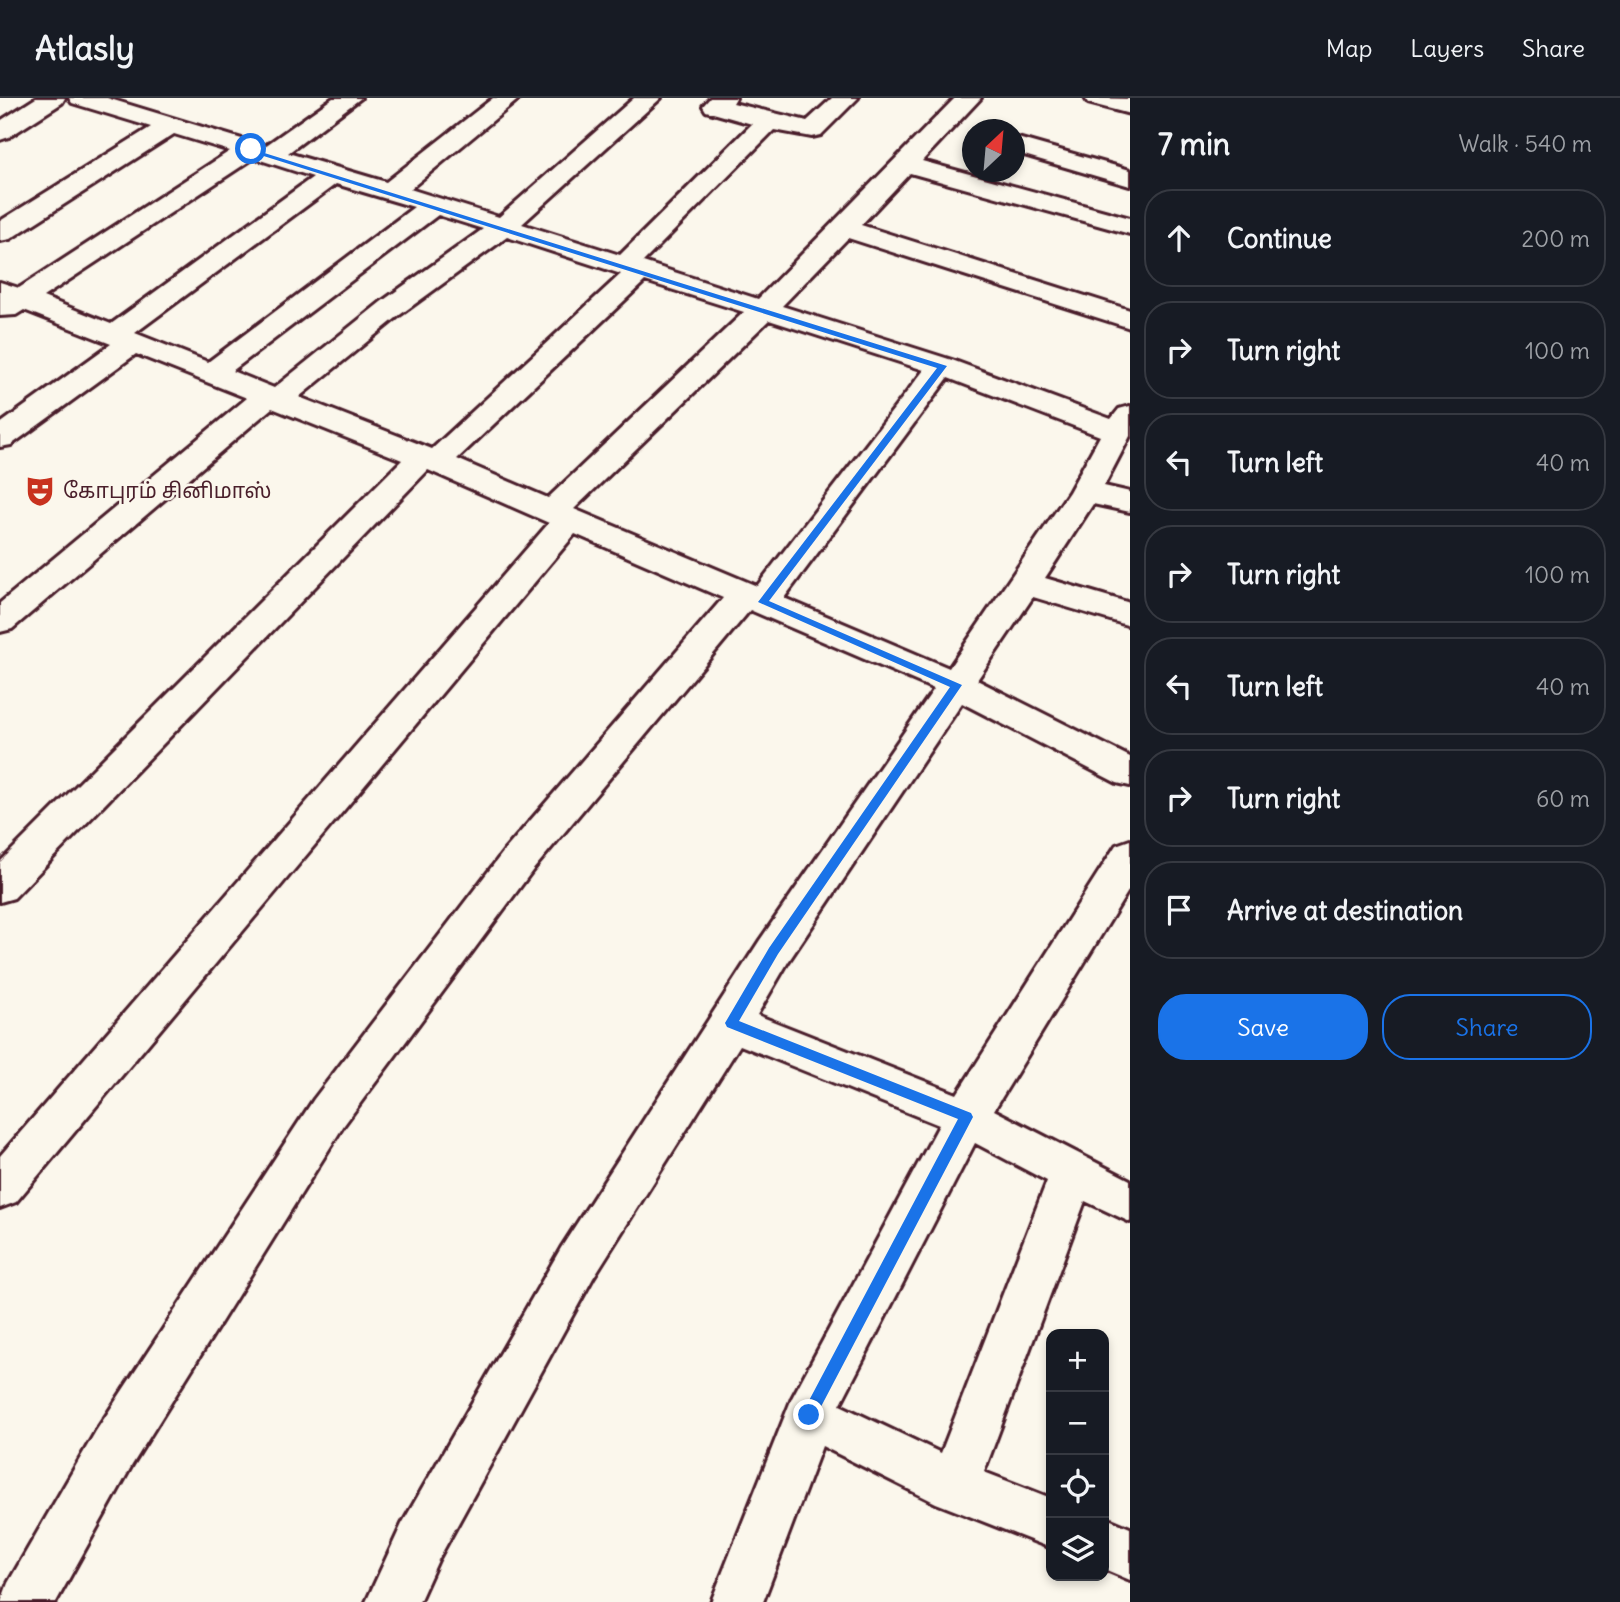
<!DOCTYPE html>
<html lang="en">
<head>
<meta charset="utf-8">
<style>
	:root { --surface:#171b24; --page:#242831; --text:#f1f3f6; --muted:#9ea1a6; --line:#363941; --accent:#1a73e8 }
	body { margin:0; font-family:Delius,"Noto Sans Tamil",sans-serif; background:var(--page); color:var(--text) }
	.controls { position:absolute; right:21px; bottom:21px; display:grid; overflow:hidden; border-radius:14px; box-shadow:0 4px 10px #0003 }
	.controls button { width:63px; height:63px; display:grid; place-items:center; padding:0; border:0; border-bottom:2px solid var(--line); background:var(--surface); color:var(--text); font:35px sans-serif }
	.compass { position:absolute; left:962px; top:21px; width:63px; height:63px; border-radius:50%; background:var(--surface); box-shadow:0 4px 10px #0003; rotate:26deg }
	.stop { position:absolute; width:21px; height:21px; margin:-16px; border:5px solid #1a73e8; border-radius:50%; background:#fff }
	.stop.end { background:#1a73e8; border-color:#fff; box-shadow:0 2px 7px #0008 }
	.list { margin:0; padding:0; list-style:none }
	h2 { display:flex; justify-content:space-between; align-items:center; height:91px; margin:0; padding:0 28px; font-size:30px }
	h2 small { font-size:23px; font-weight:400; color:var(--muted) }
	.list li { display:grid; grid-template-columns:46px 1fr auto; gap:21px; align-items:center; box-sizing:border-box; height:98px; margin:0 14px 14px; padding:0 14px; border:2px solid var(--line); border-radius:28px }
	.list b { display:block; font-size:26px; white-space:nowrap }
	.list em { font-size:23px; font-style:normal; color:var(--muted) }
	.actions { display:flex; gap:14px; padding:21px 28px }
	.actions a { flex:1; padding:16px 0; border:2px solid var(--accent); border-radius:28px; text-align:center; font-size:24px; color:var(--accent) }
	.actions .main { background:var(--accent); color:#fff }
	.icon { flex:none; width:38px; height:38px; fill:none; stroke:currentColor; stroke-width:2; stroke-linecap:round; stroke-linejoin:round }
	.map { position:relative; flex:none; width:1130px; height:1504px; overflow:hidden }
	header { display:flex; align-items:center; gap:42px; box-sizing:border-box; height:98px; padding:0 35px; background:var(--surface); border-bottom:2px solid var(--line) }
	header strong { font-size:33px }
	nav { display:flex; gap:38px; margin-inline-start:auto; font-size:24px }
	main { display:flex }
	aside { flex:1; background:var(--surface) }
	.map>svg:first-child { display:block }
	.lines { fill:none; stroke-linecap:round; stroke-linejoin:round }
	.minor-casing { stroke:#4a1f2b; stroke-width:6 }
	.minor { fill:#fbf7ec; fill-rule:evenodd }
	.route { fill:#1a73e8 }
	.labels { text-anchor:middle; stroke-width:5; stroke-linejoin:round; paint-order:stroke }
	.poi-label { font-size:21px; fill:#4a1f2b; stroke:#fbf7ec; text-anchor:start }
</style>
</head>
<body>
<header>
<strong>Atlasly</strong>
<nav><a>Map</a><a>Layers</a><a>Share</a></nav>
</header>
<main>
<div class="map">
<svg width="1130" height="1504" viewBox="0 0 1130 1504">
	<rect width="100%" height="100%" fill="#fbf7ec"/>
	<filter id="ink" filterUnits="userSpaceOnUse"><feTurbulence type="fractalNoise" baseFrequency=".0143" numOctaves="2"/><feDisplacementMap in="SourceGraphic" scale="14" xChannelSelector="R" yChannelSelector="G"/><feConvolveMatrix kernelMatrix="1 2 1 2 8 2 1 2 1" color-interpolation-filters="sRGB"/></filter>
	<g filter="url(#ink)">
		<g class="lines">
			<defs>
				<path id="minor" d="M36 0H65L62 5 9 39 0 42V23Z
					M69 0H107L265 48 333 0H361L288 55 386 84 493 0H520L410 91 499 119 634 0H661L522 126 620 157 752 26 706 13 703 8 710 0H736L733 5 807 23 832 0H858L821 37 812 39 774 32 643 164 758 201 955 0H981L922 63 1130 120V136L910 75 861 127 1130 212V230L848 140 782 208 952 262 1111 321 1119 311 1130 308V338L1104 388 1130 394V414L1093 406 1045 480 1130 505V528L1033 499 977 582 1130 659V688L1117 685 962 605 788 864 757 917 957 996 1116 747 1130 742V790L994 1012 1130 1082V1124L1085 1103 984 1374 1051 1400V1450L936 1405 822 1348 763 1504H711L792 1300 939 1027 740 947 593 1180 438 1462 419 1504H366L402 1426 561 1150 760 842 934 591 750 512 532 773 344 1027 132 1367 56 1504H1L8 1485 96 1333 314 1001 504 753 723 500 575 436 16 1104 0 1110V1058L549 425 428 372 14 800 0 804V764L402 362 272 310 12 531 0 534V505L247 300 136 256 11 347 0 349V326L111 246 24 212 16 217 0 218V184L19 190 230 53 174 36 10 141 0 143V123L151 29 72 5ZM254 60 313 79 111 226 43 199ZM336 86 414 109 208 264 135 235ZM438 117 483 131 381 204 274 290 232 273ZM507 139 621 176 432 351 299 299 401 216ZM645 183 744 214 548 400 457 361ZM769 222 924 272 757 488 574 411ZM948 280 1100 338 1069 394 949 570 784 500ZM975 1045 1047 1083 941 1355 840 1307Z
					M1085 0 1130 1V16L1088 5Z
					M1014 39 1130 72V88L1014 54Z
					M1104 1419 1130 1430V1482L1104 1471Z"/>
			</defs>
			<use href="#minor" class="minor-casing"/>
			<use href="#minor" class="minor"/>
		</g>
	</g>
	<path class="route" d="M248 50 947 268 769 503 962 587 778 856 739 923 971 1015 973 1019 814 1322H804L801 1317 804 1312 958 1021 727 929 725 925 769 850 950 589 758 504 937 270 248 53Z"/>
	<defs>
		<symbol id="theatre-bare" viewBox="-9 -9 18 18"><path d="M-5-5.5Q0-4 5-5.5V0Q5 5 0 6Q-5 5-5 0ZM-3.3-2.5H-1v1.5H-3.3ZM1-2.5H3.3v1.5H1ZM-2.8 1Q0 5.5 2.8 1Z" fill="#c8321e" stroke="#fbf7ec" stroke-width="2.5" paint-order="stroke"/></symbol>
	</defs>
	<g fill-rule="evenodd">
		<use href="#theatre-bare" x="18" y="371" width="44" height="44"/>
	</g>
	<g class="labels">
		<g class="poi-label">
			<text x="63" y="400">கோபுரம் சினிமாஸ்</text>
		</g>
	</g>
</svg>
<div class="controls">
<button>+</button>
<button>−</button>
<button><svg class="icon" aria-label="locate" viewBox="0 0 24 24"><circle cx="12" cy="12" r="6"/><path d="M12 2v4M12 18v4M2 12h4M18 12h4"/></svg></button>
<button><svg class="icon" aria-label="layers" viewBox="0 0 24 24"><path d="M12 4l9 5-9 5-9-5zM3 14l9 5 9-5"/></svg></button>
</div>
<svg class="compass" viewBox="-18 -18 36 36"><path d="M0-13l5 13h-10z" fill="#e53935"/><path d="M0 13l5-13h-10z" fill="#9ea1a6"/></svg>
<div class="stop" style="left:251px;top:51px"></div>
<div class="stop end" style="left:809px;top:1317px"></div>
</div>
<aside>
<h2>7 min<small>Walk · 540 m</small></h2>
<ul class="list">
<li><svg class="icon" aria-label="ahead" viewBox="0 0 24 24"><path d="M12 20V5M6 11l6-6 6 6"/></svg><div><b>Continue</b></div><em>200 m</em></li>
<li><svg class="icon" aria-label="right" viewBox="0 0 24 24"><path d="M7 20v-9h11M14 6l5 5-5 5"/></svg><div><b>Turn right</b></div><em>100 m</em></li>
<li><svg class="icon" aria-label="left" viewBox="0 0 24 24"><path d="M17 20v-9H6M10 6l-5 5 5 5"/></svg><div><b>Turn left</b></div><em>40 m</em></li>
<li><svg class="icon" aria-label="right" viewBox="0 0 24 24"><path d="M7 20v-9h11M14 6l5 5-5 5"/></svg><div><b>Turn right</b></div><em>100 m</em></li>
<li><svg class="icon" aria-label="left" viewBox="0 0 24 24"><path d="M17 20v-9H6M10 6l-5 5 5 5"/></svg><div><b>Turn left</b></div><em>40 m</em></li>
<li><svg class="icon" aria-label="right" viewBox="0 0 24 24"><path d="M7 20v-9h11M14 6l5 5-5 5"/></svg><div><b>Turn right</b></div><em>60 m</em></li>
<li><svg class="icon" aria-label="arrive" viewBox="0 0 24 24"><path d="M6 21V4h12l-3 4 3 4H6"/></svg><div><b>Arrive at destination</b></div></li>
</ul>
<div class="actions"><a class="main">Save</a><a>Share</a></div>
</aside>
</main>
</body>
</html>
